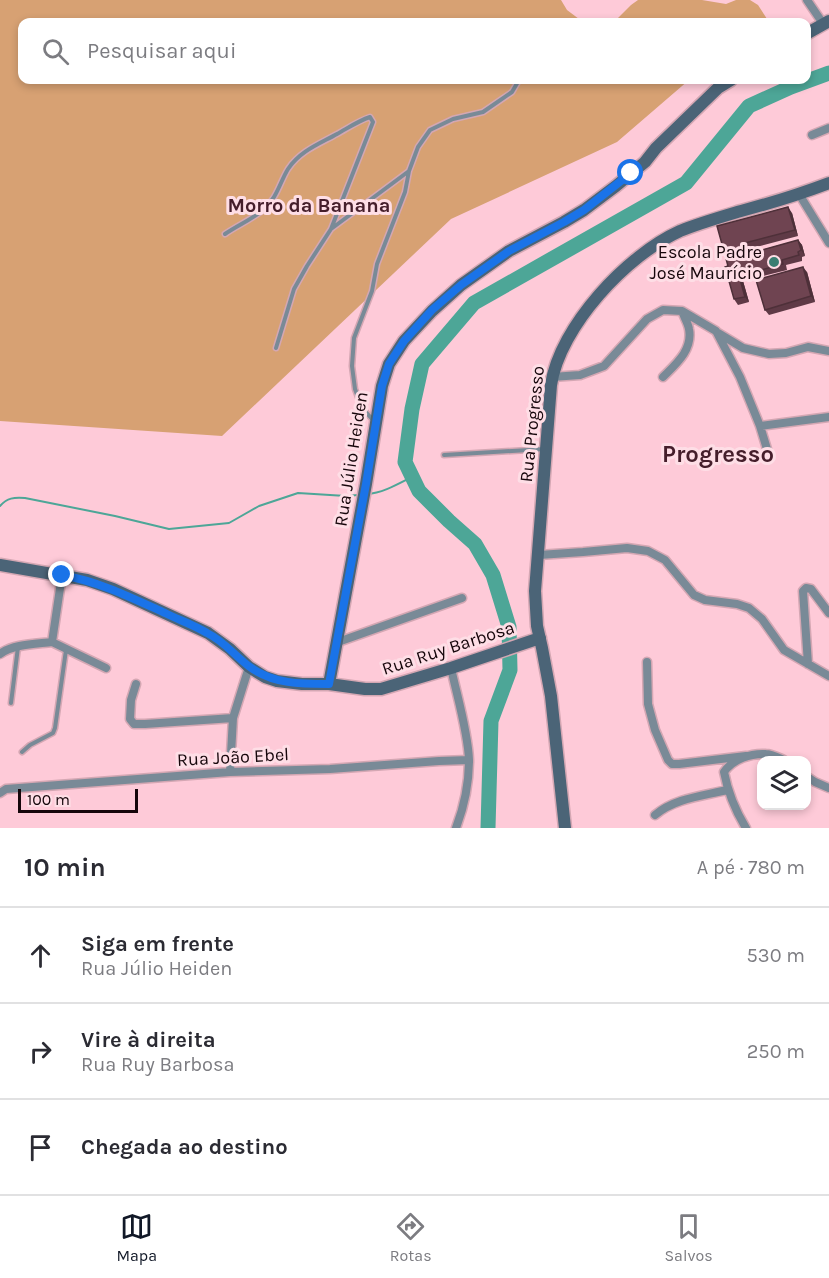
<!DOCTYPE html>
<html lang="pt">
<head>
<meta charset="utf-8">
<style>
	:root { --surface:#fff; --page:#f2f2f3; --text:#2b2b33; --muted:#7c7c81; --line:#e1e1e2; --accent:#111827 }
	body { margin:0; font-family:Karla,sans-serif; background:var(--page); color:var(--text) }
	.controls { position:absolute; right:18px; bottom:18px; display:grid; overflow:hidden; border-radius:12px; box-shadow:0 3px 9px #0003 }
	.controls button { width:54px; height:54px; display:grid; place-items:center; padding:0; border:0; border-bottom:2px solid var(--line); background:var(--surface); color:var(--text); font:30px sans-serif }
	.scale { position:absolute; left:18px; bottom:15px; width:120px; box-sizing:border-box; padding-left:6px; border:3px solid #16060b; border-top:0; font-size:16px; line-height:21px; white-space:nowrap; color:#16060b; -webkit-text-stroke:4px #fedee6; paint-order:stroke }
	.stop { position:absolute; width:18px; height:18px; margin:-14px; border:4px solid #1a73e8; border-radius:50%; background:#fff }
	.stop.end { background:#1a73e8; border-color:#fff; box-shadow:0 2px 6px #0008 }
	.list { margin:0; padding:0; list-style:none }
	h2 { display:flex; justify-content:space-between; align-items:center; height:78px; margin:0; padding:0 24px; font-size:26px }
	h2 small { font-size:20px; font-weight:400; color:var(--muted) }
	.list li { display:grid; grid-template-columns:39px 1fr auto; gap:18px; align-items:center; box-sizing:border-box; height:96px; padding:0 24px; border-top:2px solid var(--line) }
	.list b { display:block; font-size:22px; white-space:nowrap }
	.list p { margin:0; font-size:20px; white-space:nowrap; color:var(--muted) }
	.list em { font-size:20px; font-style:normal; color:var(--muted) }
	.icon { flex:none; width:33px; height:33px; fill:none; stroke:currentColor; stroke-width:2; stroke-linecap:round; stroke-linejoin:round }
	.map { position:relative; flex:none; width:829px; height:828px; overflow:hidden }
	.search { position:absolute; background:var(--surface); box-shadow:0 3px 9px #0003; left:18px; right:18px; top:18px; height:66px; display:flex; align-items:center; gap:15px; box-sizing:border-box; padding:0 21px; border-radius:12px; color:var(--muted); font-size:22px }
	.sheet { height:366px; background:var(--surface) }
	nav { display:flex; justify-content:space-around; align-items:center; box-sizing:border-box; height:84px; border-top:2px solid var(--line); background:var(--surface); font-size:16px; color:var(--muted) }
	nav a { display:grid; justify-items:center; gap:3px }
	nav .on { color:var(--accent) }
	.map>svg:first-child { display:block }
	.forest { fill:#d7a173 }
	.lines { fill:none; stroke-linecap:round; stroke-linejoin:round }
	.stream { stroke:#4da697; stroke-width:2 }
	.river { stroke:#4da697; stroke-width:15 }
	.lane-casing { stroke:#d4a7b3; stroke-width:7 }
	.street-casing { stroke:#d4a7b3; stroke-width:11 }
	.secondary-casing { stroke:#d4a7b3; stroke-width:15 }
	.lane { stroke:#798a97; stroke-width:4 }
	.street { stroke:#798a97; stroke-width:8 }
	.secondary { stroke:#4b6477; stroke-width:12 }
	.wall { fill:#5f3a46 }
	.shaded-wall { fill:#4e3039 }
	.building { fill:#6f4451; stroke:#4e3039; stroke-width:1.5 }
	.route { stroke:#1a73e8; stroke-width:8 }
	.poi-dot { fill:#397e72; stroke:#fedee6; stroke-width:2 }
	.labels { text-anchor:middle; stroke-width:6; stroke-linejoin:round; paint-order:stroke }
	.poi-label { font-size:18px; fill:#16060b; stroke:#fedee6; text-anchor:end }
	.street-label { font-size:18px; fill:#16060b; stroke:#fedee6 }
	.neighbourhood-label { font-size:20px; font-weight:bold; fill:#451e2b; stroke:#fedee6 }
	.district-label { font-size:24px; font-weight:bold; fill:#451e2b; stroke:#fedee6 }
</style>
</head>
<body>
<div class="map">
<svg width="829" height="828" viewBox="0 0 829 828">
	<rect width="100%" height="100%" fill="#fecad8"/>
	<path class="forest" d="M0 0H561L567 10 583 22H22V80H689L617 142 451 219 222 436 0 421Z
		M638 0H702L726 4 736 0H750L758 5 769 22H614L631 5Z"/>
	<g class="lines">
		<path class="stream" d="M367 494C383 493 398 484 412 477
			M0 506C7 498 14 497 25 498L115 516 169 529 229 523 259 506 298 493 346 496 358 495"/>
		<path class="river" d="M488 828 491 721 510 670 509 627 493 575 475 544 449 521 419 491 405 462 412 409 422 364 474 303 686 183 749 106 791 87 829 73"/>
		<defs>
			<path id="lane" d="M409 171 418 147 430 130 453 119 483 112 512 92 519 80
				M225 234C238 225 253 219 264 209 277 198 280 182 288 169 300 151 319 144 337 134 348 128 358 121 370 117L373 122 331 229 409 171 405 192 377 264 372 291 354 338 352 366 355 389 362 408 374 421
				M276 348 294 289 307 266 331 229
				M444 455 545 449
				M11 703 18 647
				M22 752 30 745 53 733 55 728 66 650"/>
			<path id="street" d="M807 0 824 25
				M812 135 829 128
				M799 194 829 243
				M718 333 743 348 769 354 786 353 808 347 829 351
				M552 377 580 375 604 366 647 319 663 310 682 311 716 331 740 377 760 426 767 449
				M663 377C676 364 693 350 689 329 688 323 684 317 682 311
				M760 426 829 417
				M539 555 583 552 627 548 648 551 665 560 694 595 705 600 737 604 749 608 762 619 784 650 829 676
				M52 642 106 668
				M338 642 462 598
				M0 654C13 644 36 644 52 642L62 575
				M647 662 648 704 655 730 668 760 672 764H679L746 756
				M808 664 803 591 806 588 811 589 829 613
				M451 668C457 696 468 732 469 760 469 782 464 807 456 828
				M136 684 131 700 130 719 134 724H145L233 718 249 667
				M230 772 233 718
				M806 776 815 782 829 788
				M0 793 6 789 230 772 330 769 439 761 469 760
				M655 815C675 798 703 796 727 790
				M746 828C735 810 728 793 724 772 733 759 751 753 766 754 772 754 779 758 784 760"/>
			<path id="secondary" d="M806 34 829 21
				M0 565 87 580 113 589 208 633 230 649 249 667 265 677 277 681 302 684H329L365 689H381L451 668 540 638
				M329 684 366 484 382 386 389 364 404 341 432 311 461 285 509 251 564 222 584 210 616 186 645 162 656 148 718 88 731 80
				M565 828 551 696 542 648 537 626 535 591 551 385C560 326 627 255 680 231 700 223 721 217 741 211 771 203 800 194 829 183"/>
		</defs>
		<use href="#lane" class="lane-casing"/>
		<use href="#street" class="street-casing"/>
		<use href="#secondary" class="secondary-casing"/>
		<use href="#lane" class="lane"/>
		<use href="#street" class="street"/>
		<use href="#secondary" class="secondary"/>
	</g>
	<path class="wall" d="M792 213 798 236 745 250 746 254 798 240 802 245 805 256 802 257V261L786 265 787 270 743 281 749 302 738 305 734 299 728 266 717 226Z
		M807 272 815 302 769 315 765 310Z"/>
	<path class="shaded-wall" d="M788 207 792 213 798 236 795 230Z
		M798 240 802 245 805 256 801 250Z
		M741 244 745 250 748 260 744 255Z
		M803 267 807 272 815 302 811 296Z
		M739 276 743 281 749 302 745 297Z"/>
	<path class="building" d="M788 207 795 230 741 244 744 255 798 240 801 250 798 252 799 255 782 260 783 264 739 276 745 297 734 299 725 267 728 266 717 226Z
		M803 267 811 296 765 310 756 280Z"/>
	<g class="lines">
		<path class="route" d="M62 575C100 582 130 597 165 613 179 620 194 625 207 633 224 641 235 656 250 667 273 684 301 684 329 684L366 484 382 386 389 364 404 341 432 310 461 285 509 251 564 222 584 210 631 173"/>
	</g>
	<circle class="poi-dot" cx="774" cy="262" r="6"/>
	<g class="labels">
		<g class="poi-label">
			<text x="762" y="258">Escola Padre<tspan x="762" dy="21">José Maurício</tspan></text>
		</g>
		<g class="street-label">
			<text transform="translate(532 424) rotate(-84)" y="6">Rua Progresso</text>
			<text transform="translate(351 459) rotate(-81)" y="6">Rua Júlio Heiden</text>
			<text transform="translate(448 648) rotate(-18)" y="6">Rua Ruy Barbosa</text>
			<text transform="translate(233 757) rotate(-3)" y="6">Rua João Ebel</text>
		</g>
		<g class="neighbourhood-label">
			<text x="309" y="212">Morro da Banana</text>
		</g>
		<g class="district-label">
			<text x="718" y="462">Progresso</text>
		</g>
	</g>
</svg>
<div class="controls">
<button><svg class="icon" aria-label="layers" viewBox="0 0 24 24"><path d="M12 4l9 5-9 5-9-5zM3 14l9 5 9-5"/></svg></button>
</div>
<div class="scale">100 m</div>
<div class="stop" style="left:631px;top:173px"></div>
<div class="stop end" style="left:62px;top:575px"></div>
<div class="search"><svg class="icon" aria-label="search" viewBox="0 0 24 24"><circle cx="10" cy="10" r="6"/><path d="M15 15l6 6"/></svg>Pesquisar aqui</div>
</div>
<section class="sheet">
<h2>10 min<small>A pé · 780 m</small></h2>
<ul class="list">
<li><svg class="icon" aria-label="ahead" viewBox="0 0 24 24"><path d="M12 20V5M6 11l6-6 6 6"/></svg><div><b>Siga em frente</b><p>Rua Júlio Heiden</p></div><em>530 m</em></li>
<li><svg class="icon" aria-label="right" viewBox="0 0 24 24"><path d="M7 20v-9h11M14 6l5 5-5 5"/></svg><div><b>Vire à direita</b><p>Rua Ruy Barbosa</p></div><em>250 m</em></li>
<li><svg class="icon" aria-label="arrive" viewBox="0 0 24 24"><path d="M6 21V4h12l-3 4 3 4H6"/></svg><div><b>Chegada ao destino</b></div></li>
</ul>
</section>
<nav>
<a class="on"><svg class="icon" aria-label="map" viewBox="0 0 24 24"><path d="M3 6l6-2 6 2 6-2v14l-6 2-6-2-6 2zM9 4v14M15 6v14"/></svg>Mapa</a>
<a><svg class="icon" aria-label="directions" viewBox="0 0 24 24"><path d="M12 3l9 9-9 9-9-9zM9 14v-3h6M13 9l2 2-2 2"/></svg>Rotas</a>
<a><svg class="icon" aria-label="saved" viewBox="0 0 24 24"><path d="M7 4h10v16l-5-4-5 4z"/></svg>Salvos</a>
</nav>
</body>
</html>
